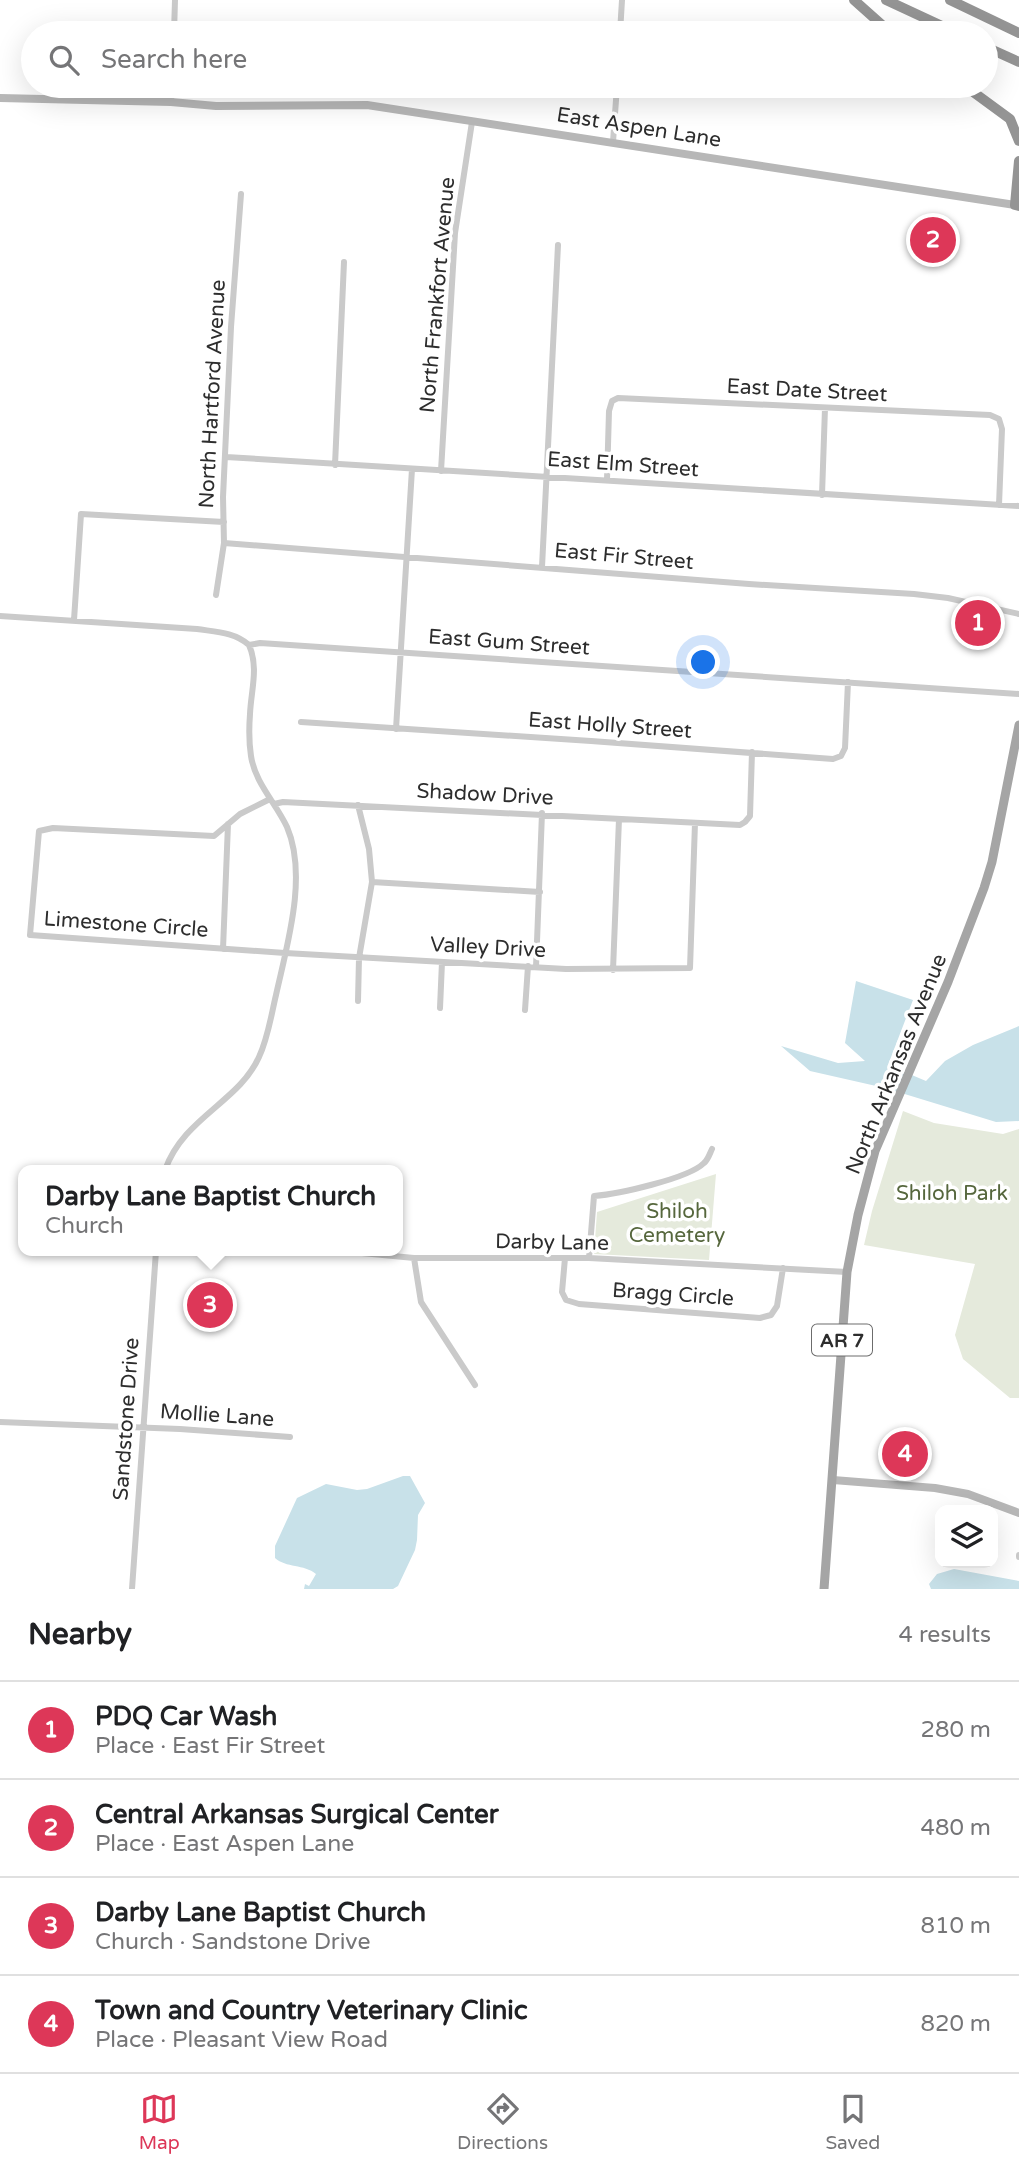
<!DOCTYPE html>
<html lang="en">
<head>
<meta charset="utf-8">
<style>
	:root { --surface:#fff; --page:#f2f2f2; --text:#202124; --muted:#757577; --line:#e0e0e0; --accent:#dd3758 }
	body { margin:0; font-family:"Varela Round",sans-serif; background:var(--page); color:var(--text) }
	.controls { position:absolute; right:21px; bottom:21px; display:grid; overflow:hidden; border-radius:14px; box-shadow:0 7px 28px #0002 }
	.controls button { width:63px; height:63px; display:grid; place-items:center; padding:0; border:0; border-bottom:2px solid var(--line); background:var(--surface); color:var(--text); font:35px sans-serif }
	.you { position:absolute; left:704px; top:663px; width:24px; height:24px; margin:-18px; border:5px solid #fff; border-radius:50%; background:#1a73e8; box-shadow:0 0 0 10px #1a73e833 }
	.badge { display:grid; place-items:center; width:46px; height:46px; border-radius:50%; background:var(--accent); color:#fff; font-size:23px; font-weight:700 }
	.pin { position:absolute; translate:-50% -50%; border:4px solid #fff; box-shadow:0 2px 7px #0006 }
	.popup { position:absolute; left:18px; top:1165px; width:385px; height:91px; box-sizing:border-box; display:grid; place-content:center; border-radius:14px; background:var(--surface); filter:drop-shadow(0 2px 5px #0005); font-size:23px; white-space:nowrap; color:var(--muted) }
	.popup b { font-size:26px; color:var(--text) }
	.popup::after { content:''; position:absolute; left:50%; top:100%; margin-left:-14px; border:14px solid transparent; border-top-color:var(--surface) }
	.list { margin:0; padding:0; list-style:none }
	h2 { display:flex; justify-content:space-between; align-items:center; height:91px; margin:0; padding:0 28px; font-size:30px }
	h2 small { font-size:23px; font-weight:400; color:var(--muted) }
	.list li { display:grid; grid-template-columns:46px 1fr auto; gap:21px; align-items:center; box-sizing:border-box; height:98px; padding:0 28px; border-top:2px solid var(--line) }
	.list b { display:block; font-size:26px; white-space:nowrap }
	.list p { margin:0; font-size:23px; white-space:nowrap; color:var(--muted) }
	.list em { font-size:23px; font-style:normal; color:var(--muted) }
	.icon { flex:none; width:38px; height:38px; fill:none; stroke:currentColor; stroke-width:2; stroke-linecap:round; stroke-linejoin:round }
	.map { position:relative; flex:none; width:1019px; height:1589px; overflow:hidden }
	.search { position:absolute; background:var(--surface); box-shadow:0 7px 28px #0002; left:21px; right:21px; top:21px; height:77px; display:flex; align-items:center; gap:18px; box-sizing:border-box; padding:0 24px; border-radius:38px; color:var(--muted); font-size:26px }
	.sheet { height:483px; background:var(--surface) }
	nav { display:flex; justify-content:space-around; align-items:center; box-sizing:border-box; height:98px; border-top:2px solid var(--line); background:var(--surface); font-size:19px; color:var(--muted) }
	nav a { display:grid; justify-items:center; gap:4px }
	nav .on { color:var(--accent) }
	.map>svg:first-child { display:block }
	.green { fill:#e5eadc }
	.water { fill:#c8e1e9 }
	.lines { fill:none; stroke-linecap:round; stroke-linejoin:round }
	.street { stroke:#cacaca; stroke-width:6 }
	.secondary { stroke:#b7b7b7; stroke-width:8 }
	.primary { stroke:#a5a5a5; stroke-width:9 }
	.highway { stroke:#949494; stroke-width:10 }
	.labels { text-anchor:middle; stroke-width:7; stroke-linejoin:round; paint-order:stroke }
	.shield { fill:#fff; stroke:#6c6c6c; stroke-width:2 }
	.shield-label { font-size:19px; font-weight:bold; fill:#2d2d2d }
	.street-label { font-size:21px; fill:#2d2d2d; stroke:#fff }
	.park-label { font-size:21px; fill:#56673d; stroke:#fff }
</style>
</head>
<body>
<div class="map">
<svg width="1019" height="1589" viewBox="0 0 1019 1589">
	<rect width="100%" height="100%" fill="#fff"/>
	<path class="green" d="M903 1111 934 1123 1003 1134 1019 1129V1398H1010L963 1359 955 1335 975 1264 864 1245 872 1211Z
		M716 1174 709 1260 594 1254 597 1212Z"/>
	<path class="water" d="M856 981 913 1000 888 1065 926 1081 945 1061 973 1045 1019 1026V1121L996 1122 885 1088 810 1071 781 1046 838 1063 865 1061 845 1043Z
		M403 1476H410L425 1503 418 1515 417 1540 415 1550 398 1586 393 1589H304L305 1584 309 1586 316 1574C304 1564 286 1568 275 1558V1546L297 1498 326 1484 357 1490 367 1489Z
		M954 1569 1019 1581V1589H931L929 1584 937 1574Z"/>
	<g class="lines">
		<path class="street" d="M174 33 175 0
			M620 33 622 0
			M171 102 172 86
			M613 142 617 86
			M226 457 1019 506
			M335 465 344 262
			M441 471 455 233 472 122
			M607 480 609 411 612 401 618 398 990 415 999 419 1002 429 999 505
			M822 495 825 408
			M224 543 749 584 914 594 948 598 1019 614
			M542 567 558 245
			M216 595 224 543 223 497 231 327 241 194
			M0 616 197 629C216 632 234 632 249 645L260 643 1019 694
			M74 620 81 514 224 522
			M301 722 591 741 833 759 841 756 845 748 848 682
			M396 729 412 469
			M270 799 240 814 214 836 53 828 39 831 30 935 285 953 566 969 690 968 695 823
			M274 804 283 802 740 825 745 822 750 816 752 752
			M358 805 369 849 372 882 359 958 358 1001
			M372 882 540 892
			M223 949 228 824
			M536 967 542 813
			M613 970 619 819
			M440 1008 442 962
			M525 1010 528 966
			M165 1170C184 1117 239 1102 259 1057 268 1038 271 1016 276 995 287 945 308 876 287 827 276 803 255 783 251 756 249 743 249 727 250 714 251 690 259 668 249 645
			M341 1251 414 1258H589L847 1272
			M414 1258 421 1302 475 1385
			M565 1258 562 1292 566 1300 579 1304 760 1318 771 1315 777 1306 783 1268
			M589 1258 594 1196C617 1194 688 1179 704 1163 708 1160 710 1153 712 1149
			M0 1422 180 1429 290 1437
			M1019 1555V1557
			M132 1589 156 1251"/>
		<path class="secondary" d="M0 98 171 102 216 106 367 105 1015 205
			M833 1480 935 1488 968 1494 1019 1513"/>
		<path class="primary" d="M824 1589 847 1272 858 1215 875 1151 948 982 984 888 992 862 1019 725"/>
		<path class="highway" d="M854 0 891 33
			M886 0 957 33
			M950 0 1019 33
			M986 47 1019 62
			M965 86 1010 119 1019 141
			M1019 161 1015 205 1019 206"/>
	</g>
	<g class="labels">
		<rect class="shield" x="812" y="1324.5" width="60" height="31" rx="5"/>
		<g class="shield-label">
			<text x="842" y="1347">AR 7</text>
		</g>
		<g class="street-label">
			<text transform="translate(639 127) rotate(9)" y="7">East Aspen Lane</text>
			<text transform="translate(437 295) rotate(-85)" y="7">North Frankfort Avenue</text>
			<text transform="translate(807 390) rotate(3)" y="7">East Date Street</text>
			<text transform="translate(212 394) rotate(-87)" y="7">North Hartford Avenue</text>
			<text transform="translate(623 464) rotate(4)" y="7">East Elm Street</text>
			<text transform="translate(624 556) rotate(5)" y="7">East Fir Street</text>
			<text transform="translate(509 642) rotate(4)" y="7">East Gum Street</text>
			<text transform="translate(610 725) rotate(4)" y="7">East Holly Street</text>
			<text transform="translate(485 794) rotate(3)" y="7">Shadow Drive</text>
			<text transform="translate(126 924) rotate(4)" y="7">Limestone Circle</text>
			<text transform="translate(488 947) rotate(3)" y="7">Valley Drive</text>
			<text transform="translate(896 1064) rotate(-68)" y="7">North Arkansas Avenue</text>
			<text transform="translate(552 1242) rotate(1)" y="7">Darby Lane</text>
			<text transform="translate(673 1294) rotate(4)" y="7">Bragg Circle</text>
			<text transform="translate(217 1415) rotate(4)" y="7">Mollie Lane</text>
			<text transform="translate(126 1419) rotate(-86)" y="7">Sandstone Drive</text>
		</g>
		<g class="park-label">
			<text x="952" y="1200">Shiloh Park</text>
			<text x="677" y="1218">Shiloh<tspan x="677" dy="24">Cemetery</tspan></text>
		</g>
	</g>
</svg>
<div class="controls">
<button><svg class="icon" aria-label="layers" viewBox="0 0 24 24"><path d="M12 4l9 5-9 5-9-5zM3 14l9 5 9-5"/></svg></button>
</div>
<div class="you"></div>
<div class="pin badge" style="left:978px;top:623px">1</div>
<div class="pin badge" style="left:933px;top:240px">2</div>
<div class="pin badge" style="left:210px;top:1305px">3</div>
<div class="popup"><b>Darby Lane Baptist Church</b>Church</div>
<div class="pin badge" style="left:905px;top:1454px">4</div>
<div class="search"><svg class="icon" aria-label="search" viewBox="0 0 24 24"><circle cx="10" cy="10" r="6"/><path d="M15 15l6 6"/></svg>Search here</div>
</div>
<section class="sheet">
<h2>Nearby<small>4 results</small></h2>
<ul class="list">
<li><span class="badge">1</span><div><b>PDQ Car Wash</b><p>Place · East Fir Street</p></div><em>280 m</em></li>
<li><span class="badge">2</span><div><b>Central Arkansas Surgical Center</b><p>Place · East Aspen Lane</p></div><em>480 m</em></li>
<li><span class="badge">3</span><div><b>Darby Lane Baptist Church</b><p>Church · Sandstone Drive</p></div><em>810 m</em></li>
<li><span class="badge">4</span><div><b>Town and Country Veterinary Clinic</b><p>Place · Pleasant View Road</p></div><em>820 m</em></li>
</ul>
</section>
<nav>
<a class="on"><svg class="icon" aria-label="map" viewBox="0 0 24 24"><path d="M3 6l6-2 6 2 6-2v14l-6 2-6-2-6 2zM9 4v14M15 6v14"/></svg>Map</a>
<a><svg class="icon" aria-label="directions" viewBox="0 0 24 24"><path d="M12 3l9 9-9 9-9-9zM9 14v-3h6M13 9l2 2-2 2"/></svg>Directions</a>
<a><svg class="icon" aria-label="saved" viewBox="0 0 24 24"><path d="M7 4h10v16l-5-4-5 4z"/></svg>Saved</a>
</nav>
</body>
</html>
